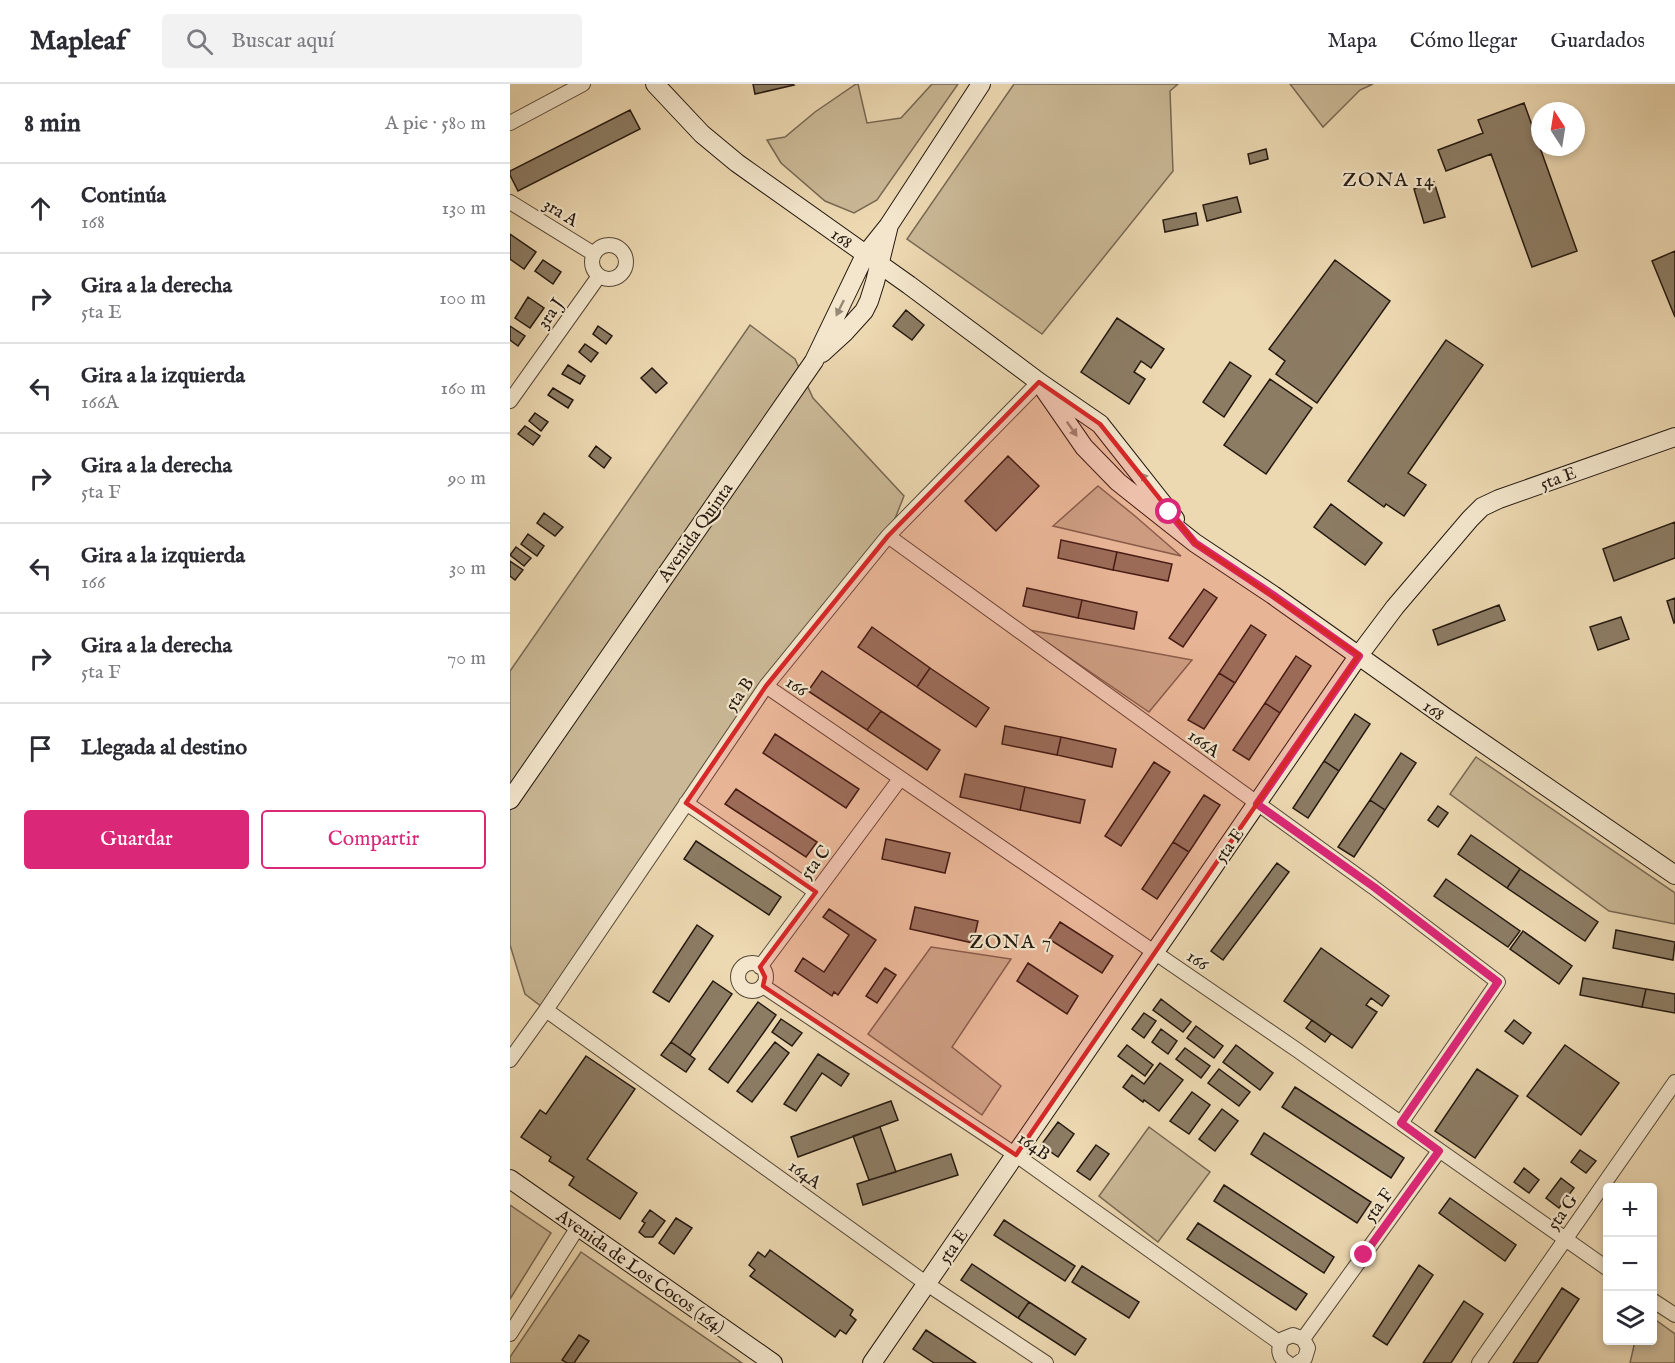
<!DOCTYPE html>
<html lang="es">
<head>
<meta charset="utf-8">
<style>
	:root { --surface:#fff; --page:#f2f2f3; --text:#2b2b33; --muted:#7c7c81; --line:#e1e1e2; --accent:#db2777 }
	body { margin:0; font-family:"IM FELL English",serif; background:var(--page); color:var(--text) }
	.controls { position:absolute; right:18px; bottom:18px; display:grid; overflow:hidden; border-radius:6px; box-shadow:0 3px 9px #0003 }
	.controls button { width:54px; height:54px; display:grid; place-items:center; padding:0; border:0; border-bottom:2px solid var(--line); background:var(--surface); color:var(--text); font:30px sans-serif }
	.compass { position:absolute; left:1021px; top:18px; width:54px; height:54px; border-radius:50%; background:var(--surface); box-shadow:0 3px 9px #0003; rotate:348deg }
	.stop { position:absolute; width:18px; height:18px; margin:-14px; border:4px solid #db2777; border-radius:50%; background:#fff }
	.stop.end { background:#db2777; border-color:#fff; box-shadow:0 2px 6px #0008 }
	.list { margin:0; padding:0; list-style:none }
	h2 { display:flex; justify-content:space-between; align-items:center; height:78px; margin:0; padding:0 24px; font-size:26px }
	h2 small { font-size:20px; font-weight:400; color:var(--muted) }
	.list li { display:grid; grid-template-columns:39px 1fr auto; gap:18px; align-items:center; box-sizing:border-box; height:90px; padding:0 24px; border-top:2px solid var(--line) }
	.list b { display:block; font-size:22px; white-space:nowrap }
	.list p { margin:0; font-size:20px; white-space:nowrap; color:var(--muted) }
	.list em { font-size:20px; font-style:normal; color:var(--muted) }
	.actions { display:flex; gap:12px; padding:18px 24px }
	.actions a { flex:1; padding:14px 0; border:2px solid var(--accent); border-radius:6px; text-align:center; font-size:21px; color:var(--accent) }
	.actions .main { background:var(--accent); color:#fff }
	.icon { flex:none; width:33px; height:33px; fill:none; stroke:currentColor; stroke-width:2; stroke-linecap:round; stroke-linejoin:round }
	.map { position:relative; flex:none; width:1165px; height:1279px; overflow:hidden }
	header { display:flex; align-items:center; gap:36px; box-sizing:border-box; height:84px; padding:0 30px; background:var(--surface); border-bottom:2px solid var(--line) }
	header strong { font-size:28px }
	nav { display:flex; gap:33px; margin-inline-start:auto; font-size:21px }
	.search { width:420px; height:54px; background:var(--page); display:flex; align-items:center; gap:15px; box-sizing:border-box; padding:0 21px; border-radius:6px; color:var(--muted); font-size:22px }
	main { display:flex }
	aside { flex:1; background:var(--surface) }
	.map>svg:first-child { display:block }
	.green { fill:#cab896; stroke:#786853; stroke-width:1.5 }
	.building { fill:#8c7c64; stroke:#251910; stroke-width:1.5 }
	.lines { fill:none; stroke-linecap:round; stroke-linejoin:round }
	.street-casing { stroke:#574938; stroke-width:16 }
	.secondary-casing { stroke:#251910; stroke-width:20 }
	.street { stroke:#f3e6cc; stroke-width:14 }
	.secondary { stroke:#f3e6cc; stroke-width:18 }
	.oneway { fill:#968a77 }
	.route { stroke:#db2777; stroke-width:8 }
	.marked { fill:#d62828; fill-opacity:0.2; stroke:#d62828; stroke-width:4.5; stroke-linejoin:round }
	.labels { text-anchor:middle; stroke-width:4.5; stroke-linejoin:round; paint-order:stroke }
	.street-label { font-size:18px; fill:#251910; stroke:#f3e6cc }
	.neighbourhood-label { font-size:20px; letter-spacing:1.5px; fill:#251910; stroke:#f3e6cc }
</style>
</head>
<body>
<header>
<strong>Mapleaf</strong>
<div class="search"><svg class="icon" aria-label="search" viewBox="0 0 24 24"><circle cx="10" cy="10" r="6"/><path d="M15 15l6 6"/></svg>Buscar aquí</div>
<nav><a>Mapa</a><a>Cómo llegar</a><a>Guardados</a></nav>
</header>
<main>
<aside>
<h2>8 min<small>A pie · 580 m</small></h2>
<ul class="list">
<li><svg class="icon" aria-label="ahead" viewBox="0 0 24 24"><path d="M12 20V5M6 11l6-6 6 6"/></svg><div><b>Continúa</b><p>168</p></div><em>130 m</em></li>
<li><svg class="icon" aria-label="right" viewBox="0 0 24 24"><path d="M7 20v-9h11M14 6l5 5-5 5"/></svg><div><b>Gira a la derecha</b><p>5ta E</p></div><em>100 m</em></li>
<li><svg class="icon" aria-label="left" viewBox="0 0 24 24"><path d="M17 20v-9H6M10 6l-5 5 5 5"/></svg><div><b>Gira a la izquierda</b><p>166A</p></div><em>160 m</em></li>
<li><svg class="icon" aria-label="right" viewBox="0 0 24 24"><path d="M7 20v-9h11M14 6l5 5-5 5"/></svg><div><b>Gira a la derecha</b><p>5ta F</p></div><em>90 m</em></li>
<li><svg class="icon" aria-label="left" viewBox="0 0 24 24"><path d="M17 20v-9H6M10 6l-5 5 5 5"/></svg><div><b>Gira a la izquierda</b><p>166</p></div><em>30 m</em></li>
<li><svg class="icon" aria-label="right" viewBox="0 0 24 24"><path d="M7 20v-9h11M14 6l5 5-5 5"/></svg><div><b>Gira a la derecha</b><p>5ta F</p></div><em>70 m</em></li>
<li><svg class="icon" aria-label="arrive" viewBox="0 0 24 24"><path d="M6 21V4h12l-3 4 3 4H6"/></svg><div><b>Llegada al destino</b></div></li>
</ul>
<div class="actions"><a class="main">Guardar</a><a>Compartir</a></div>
</aside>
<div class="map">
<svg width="1165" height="1279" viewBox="0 0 1165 1279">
	<rect width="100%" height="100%" fill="#ecd8b1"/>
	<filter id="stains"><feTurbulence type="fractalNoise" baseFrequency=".00333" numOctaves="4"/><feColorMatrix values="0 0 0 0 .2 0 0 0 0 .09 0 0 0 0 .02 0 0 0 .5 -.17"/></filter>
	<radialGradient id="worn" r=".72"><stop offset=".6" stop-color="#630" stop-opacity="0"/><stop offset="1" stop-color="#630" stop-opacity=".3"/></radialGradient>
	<path class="green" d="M346 0H348L357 39 391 34 422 0H448L367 116 344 129 315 117 271 79 257 56 275 53 305 28Z
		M504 0H668L660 7 663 87 532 250 397 155Z
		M780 0H863L850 6 813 43Z
		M240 241 285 275 303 314 394 412 378 452 256 602 36 926 15 910 0 861V587Z
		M588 402 625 432 671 472 543 442Z
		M519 546 682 576 639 628Z
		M966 673 1165 809V840L1099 827 940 710Z
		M421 863 501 875 442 963 491 1002 472 1031 358 950Z
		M639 1043 700 1088 648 1158 589 1112Z
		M0 1121 41 1149 0 1215Z
		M71 1168 232 1279H0V1273Z
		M1143 1234 1165 1250V1279H1120L1125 1257 1142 1256Z"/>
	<path class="building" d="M243 0H283L284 1 245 10Z
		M1014 19 1067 167 1022 183 981 70 936 87 928 66 973 49 968 36Z
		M120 26 130 45 8 107 0 91V87Z
		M756 65 758 75 740 80 738 70Z
		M924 98 935 133 914 139 904 105Z
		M727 113 731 128 697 137 693 121Z
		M686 129 688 141 655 148 653 136Z
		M0 150 26 168 14 185 0 175Z
		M1165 167V233L1142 177Z
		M33 176 51 188 43 200 25 187Z
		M825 176 880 217 807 319 766 290 775 277 759 265Z
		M18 213 34 224 20 244 5 234Z
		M396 226 414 241 402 256 383 242Z
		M607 234 654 265 641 284 631 277 624 288 635 295 619 320 571 288Z
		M0 242 15 252 8 262 0 256Z
		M88 242 102 252 96 260 83 250Z
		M936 256 973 281 898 389 916 401 894 432 876 420 874 423 838 397Z
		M75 260 88 269 81 278 69 268Z
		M720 278 741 292 714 333 693 318Z
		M58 281 75 292 70 300 52 290Z
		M142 284 157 299 146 309 131 294Z
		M760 295 802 324 756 390 714 361Z
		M43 304 63 316 58 324 38 311Z
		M25 329 38 338 31 347 19 337Z
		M15 342 30 352 23 361 8 350Z
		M86 362 101 374 94 384 79 372Z
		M498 372 529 402 486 447 455 417Z
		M821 420 872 459 855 481 804 443Z
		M34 429 53 443 45 452 27 439Z
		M1165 438V474L1104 497 1093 465Z
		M18 450 34 462 27 472 11 460Z
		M551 456 607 468 603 486 548 474Z
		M6 463 21 474 14 482 0 471Z
		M607 468 662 480 658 497 603 486Z
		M0 477 13 486 5 496 0 492Z
		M517 504 572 516 568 534 513 522Z
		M694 505 707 514 673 563 659 554Z
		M1165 514V538L1164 539 1157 517Z
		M572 516 627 528 624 545 568 534Z
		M989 521 995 536 928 561 923 546Z
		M1111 533 1119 555 1088 566 1080 543Z
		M741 541 756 551 725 599 709 589Z
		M362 543 420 584 407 603 348 563Z
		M786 572 801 582 770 629 755 619Z
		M420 584 479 624 466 643 407 603Z
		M312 587 371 627 357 646 298 607Z
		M709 589 725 599 694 645 678 636Z
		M755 619 770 629 739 676 723 666Z
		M371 627 430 666 417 686 357 646Z
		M845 630 860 640 829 687 814 677Z
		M495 642 551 653 547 671 492 660Z
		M265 650 349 705 336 724 253 669Z
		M551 653 606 665 602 683 547 671Z
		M891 669 906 679 875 726 860 716Z
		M814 677 829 687 798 734 783 724Z
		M644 678 660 688 611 762 595 752Z
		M455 690 515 703 510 726 450 713Z
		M515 703 575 716 570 739 510 726Z
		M226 705 307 758 296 773 215 720Z
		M694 711 710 721 679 768 663 758Z
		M860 716 875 726 844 773 828 763Z
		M928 722 938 729 928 743 918 736Z
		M961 751 1010 785 997 804 948 770Z
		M376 755 440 769 435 789 372 775Z
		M186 757 271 813 259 831 174 775Z
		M663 758 679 768 647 815 632 805Z
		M767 779 779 788 713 876 701 867Z
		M1010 785 1088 838 1075 857 997 804Z
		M936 795 1010 847 998 863 924 812Z
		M405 823 468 837 463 859 400 845Z
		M319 825 366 856 328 911 324 908 322 912 285 887 293 874 314 888 339 851 313 833Z
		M550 838 603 872 592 889 539 855Z
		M187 841 203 852 159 918 143 908Z
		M1106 846 1165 858 1163 876 1103 864Z
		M1013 847 1062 882 1049 900 1000 865Z
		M811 864 879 912 872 922 861 914 856 921 867 928 842 964 774 917Z
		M518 879 568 912 557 930 507 897Z
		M375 884 386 891 367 919 356 912Z
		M1073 894 1136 905 1132 923 1070 911Z
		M203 897 222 910 180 971 161 958Z
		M1136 905 1165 910V929L1132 923Z
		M651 915 681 938 673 948 643 926Z
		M248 918 266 931 218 999 199 985Z
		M634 929 646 937 634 954 622 945Z
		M271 935 292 949 282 962 262 948Z
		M802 936 821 950 815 958 796 944Z
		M1004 936 1021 949 1013 960 995 947Z
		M686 942 713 962 704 974 677 954Z
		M651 945 667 957 658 970 642 958Z
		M161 958 185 975 176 988 151 971Z
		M265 958 279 969 242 1018 227 1007Z
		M617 961 643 981 635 992 608 972Z
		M726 961 763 989 750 1006 713 978Z
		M1055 961 1109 999 1071 1051 1017 1012Z
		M675 964 700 982 691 994 666 975Z
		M308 970 339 990 331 1002 312 989 286 1027 274 1020Z
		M76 972 125 1005 77 1075 127 1109 110 1135 59 1101 64 1093 39 1077 41 1073 11 1053 30 1026 36 1030Z
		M650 979 673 996 649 1027 634 1016 633 1018 613 1003 622 991 634 1000Z
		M709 985 740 1008 729 1022 698 999Z
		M967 985 1008 1012 965 1074 925 1047Z
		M785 1003 894 1074 881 1094 772 1023Z
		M682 1008 700 1021 679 1050 660 1037Z
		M381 1017 388 1036 288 1073 281 1053Z
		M712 1025 728 1037 705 1067 689 1055Z
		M548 1038 564 1050 548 1073 531 1061Z
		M370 1043 386 1088 359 1096 343 1052Z
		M754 1049 861 1118 847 1139 741 1070Z
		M586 1061 599 1070 580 1096 567 1087Z
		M1070 1066 1086 1077 1076 1089 1061 1078Z
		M441 1070 448 1091 353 1121 347 1100Z
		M1014 1084 1029 1096 1019 1109 1004 1098Z
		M1051 1094 1064 1104 1049 1124 1036 1114Z
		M714 1101 824 1173 814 1189 704 1117Z
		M940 1114 1006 1161 995 1177 929 1129Z
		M140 1126 155 1137 143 1153H135L129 1148 135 1139 132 1137Z
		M166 1134 182 1144 164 1170 149 1159Z
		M494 1136 565 1182 555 1197 484 1151Z
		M688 1139 797 1210 786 1226 677 1155Z
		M260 1166 343 1226 340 1231 346 1236 336 1250 330 1246 325 1253 240 1192 245 1186 239 1181 248 1168 255 1173Z
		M462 1180 519 1218 508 1234 451 1196Z
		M909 1181 923 1191 877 1261 863 1252Z
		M572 1182 629 1218 619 1234 562 1198Z
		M1052 1204 1069 1215 1027 1279H1003Z
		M954 1217 973 1230 941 1279H913Z
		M519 1218 576 1255 565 1271 508 1234Z
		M416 1246 466 1279H424L403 1265Z
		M69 1251 79 1257 64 1279H57L52 1276Z"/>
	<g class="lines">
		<defs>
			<path id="street" d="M0 39 73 0
				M0 118 84 170
				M82 178a17 17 0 1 1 34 0a17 17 0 1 1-34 0Z
				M0 317 89 192
				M378 452 863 803 988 898 891 1039
				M256 602 787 966 1098 1185
				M176 719 306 808
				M228 893a14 14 0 1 1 28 0a14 14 0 1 1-28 0Z
				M250 883 390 695
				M253 902 506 1071 770 1259
				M36 926 417 1200 536 1279
				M0 976 36 926 256 602 378 452 529 298
				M1142 1216 1165 1231
				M0 1250 68 1143
				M793 1255 929 1067
				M778 1279C768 1274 767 1264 773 1255L783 1251 793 1255 798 1264 795 1274 788 1279
				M969 1279 1165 998"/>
			<path id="secondary" d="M145 0 192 50 227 79 399 201 529 298 590 340 665 435
				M312 269 335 248 354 227 359 217 365 198 379 141 471 0
				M529 298 574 363 608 398 685 459 763 511 935 633 1165 791
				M0 716 304 277 355 171 379 141
				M0 1095 263 1279
				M362 1279 849 571 885 523 960 435 972 423 989 415 1165 353"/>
		</defs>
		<use href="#street" class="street-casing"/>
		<use href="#secondary" class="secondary-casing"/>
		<use href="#street" class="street"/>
		<use href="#secondary" class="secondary"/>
	</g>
	<defs><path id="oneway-solid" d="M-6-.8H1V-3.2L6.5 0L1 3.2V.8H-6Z" transform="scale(1.5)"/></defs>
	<g class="oneway">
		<use href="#oneway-solid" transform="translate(330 224) rotate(116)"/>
		<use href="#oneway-solid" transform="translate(562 345) rotate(55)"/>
		<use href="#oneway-solid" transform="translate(636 396) rotate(-128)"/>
	</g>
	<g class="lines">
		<path class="route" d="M659 428 685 459 763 511 849 572 747 720 864 803 988 898 891 1039 929 1067 854 1171"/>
	</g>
	<path class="marked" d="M529 298 590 340 685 459 849 571 506 1071 253 902 255 893 250 883 306 808 176 719 256 602 378 452Z"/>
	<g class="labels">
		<g class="street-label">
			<text transform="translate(51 128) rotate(32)" y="6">3ra A</text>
			<text transform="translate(332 154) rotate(36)" y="6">168</text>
			<text transform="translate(40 229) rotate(-55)" y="6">3ra J</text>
			<text transform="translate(1048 394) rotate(-20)" y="6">5ta E</text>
			<text transform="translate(185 448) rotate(-55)" y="6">Avenida Quinta</text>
			<text transform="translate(287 602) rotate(35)" y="6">166</text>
			<text transform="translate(229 610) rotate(-55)" y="6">5ta B</text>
			<text transform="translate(924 626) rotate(36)" y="6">168</text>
			<text transform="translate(694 659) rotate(36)" y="6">166A</text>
			<text transform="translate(719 761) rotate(-55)" y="6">5ta E</text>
			<text transform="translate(305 778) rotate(-53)" y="6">5ta C</text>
			<text transform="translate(688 876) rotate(35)" y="6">166</text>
			<text transform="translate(524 1062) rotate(35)" y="6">164B</text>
			<text transform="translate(295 1090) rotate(36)" y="6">164A</text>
			<text transform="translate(868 1121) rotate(-54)" y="6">5ta F</text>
			<text transform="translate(1052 1128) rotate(-55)" y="6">5ta G</text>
			<text transform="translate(443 1162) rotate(-55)" y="6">5ta E</text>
			<text transform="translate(131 1187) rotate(35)" y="6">Avenida de Los Cocos (164)</text>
		</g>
		<g class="neighbourhood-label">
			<text x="879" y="102">ZONA 14</text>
			<text x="501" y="864">ZONA 7</text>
		</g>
	</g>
	<rect width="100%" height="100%" filter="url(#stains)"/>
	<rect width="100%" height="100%" fill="url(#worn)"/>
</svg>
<div class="controls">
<button>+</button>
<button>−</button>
<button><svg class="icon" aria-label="layers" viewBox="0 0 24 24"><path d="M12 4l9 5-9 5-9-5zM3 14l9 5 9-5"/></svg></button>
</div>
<svg class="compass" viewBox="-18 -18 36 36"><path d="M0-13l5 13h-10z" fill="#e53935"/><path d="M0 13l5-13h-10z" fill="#7c7c81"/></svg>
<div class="stop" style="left:659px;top:428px"></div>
<div class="stop end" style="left:854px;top:1171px"></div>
</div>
</main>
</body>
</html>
